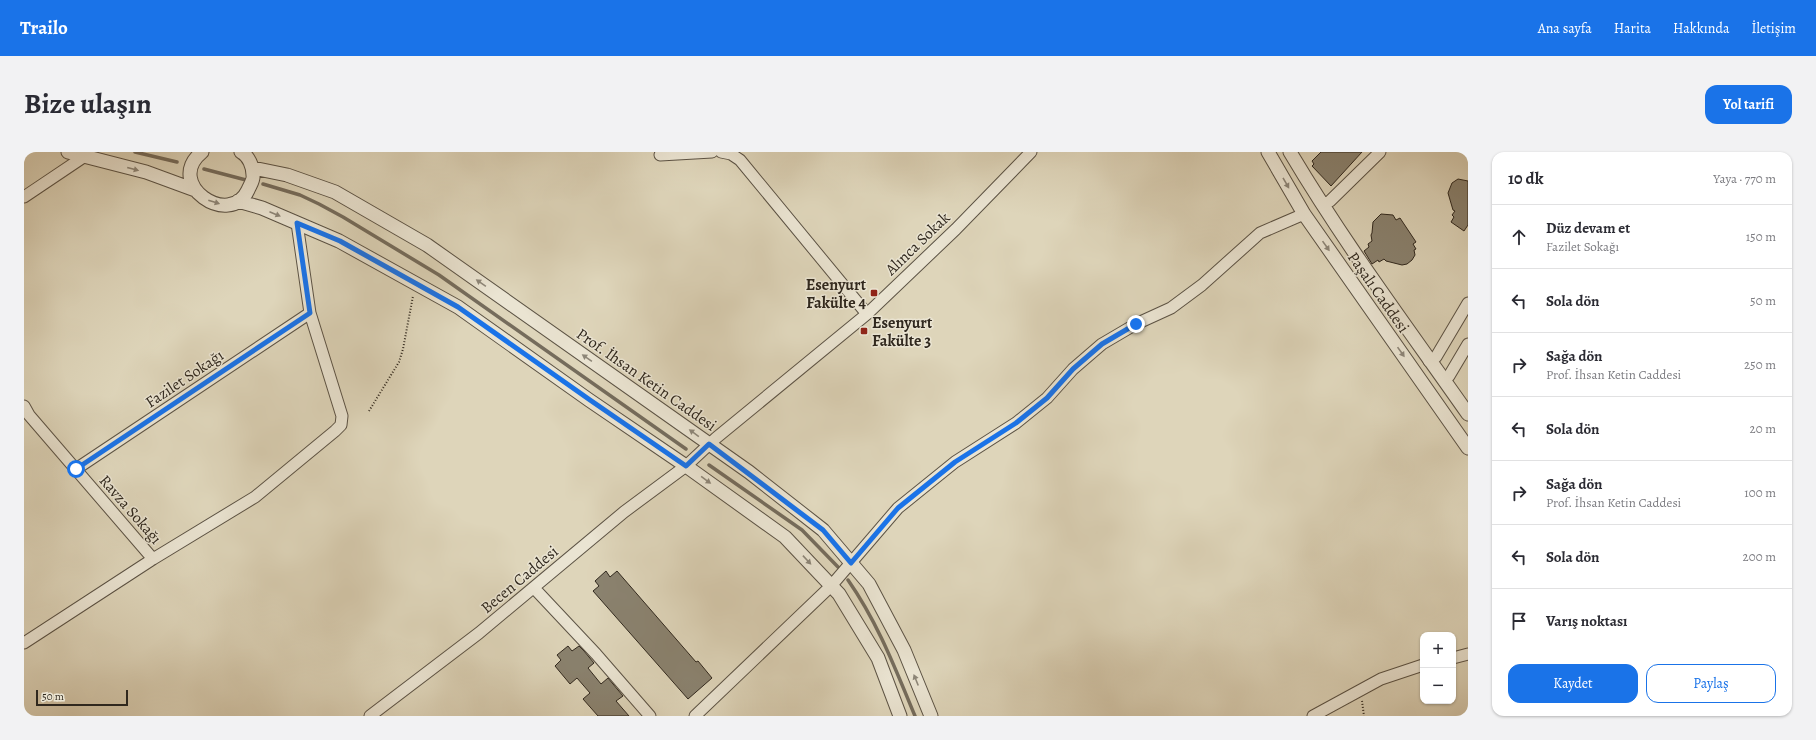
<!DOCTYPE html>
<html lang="tr">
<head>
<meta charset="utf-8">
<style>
	:root { --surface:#fff; --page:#f2f2f3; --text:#2b2b33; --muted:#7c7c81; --line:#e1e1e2; --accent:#1a73e8 }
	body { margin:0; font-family:Alegreya,serif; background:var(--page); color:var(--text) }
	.controls { position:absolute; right:12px; bottom:12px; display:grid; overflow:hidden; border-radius:8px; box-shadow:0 1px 3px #0004 }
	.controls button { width:36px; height:36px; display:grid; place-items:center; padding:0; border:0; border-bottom:1px solid var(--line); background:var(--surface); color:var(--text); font:20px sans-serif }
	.scale { position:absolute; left:12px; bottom:10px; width:92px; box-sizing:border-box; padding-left:4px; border:2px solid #30281e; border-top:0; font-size:11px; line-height:14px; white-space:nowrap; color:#30281e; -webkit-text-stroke:3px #eae4d2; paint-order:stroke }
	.stop { position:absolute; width:12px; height:12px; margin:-9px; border:3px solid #1a73e8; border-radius:50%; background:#fff }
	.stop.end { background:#1a73e8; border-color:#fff; box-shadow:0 1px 4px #0008 }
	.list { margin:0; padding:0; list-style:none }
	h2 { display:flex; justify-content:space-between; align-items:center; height:52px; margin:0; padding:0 16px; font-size:17px }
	h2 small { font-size:13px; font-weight:400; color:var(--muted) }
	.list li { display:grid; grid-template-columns:26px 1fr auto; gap:12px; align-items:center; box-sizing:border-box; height:64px; padding:0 16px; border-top:1px solid var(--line) }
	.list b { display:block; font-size:15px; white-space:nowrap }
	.list p { margin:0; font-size:13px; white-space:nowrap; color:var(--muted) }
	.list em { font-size:13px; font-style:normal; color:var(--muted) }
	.actions { display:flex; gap:8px; padding:12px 16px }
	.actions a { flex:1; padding:9px 0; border:1px solid var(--accent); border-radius:12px; text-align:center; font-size:14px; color:var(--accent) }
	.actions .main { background:var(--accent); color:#fff }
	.icon { flex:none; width:22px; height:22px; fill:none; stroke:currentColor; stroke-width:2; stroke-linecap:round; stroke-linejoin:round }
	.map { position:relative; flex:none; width:1444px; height:564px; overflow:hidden; border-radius:12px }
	header { display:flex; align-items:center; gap:24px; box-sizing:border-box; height:56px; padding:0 20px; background:var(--accent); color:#fff }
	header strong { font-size:19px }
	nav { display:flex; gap:22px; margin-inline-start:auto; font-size:14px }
	.intro { display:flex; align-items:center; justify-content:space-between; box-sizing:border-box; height:96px; padding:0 24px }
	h1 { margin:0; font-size:28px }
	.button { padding:10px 18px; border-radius:12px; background:var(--accent); color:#fff; font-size:14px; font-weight:700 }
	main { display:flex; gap:24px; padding:0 24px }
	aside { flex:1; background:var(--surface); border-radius:12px; box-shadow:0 1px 3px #0004 }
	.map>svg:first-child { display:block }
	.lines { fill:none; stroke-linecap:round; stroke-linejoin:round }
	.stream { stroke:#756c5c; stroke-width:3.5 }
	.building { fill:#8a826f; stroke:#30281e }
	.minor-casing { stroke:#5c5345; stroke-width:13 }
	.tertiary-casing { stroke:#5c5345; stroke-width:15 }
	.path { stroke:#30281e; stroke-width:2; stroke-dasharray:1 2; stroke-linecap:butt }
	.minor { stroke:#eae4d2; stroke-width:11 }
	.tertiary { stroke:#eae4d2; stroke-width:13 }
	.oneway { fill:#8d8678 }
	.route { stroke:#1a73e8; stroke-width:5 }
	.poi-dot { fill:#8f2418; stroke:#eae4d2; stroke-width:1.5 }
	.labels { text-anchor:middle; stroke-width:3; stroke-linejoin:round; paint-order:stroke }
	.street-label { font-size:16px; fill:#30281e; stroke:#eae4d2 }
	.poi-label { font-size:16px; font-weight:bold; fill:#30281e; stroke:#eae4d2; text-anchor:end }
</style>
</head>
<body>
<header>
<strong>Trailo</strong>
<nav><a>Ana sayfa</a><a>Harita</a><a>Hakkında</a><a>İletişim</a></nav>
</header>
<div class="intro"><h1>Bize ulaşın</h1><a class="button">Yol tarifi</a></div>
<main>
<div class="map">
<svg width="1444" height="564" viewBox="0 0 1444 564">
	<rect width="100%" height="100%" fill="#ded5ba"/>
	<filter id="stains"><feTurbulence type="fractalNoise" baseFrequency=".005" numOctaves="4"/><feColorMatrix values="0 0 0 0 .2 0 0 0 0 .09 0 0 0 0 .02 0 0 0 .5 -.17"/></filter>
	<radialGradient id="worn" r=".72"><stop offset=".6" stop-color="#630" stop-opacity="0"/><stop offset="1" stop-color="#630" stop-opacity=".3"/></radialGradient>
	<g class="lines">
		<path class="stream" d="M111 0 153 10
			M180 17 222 28
			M239 32 276 43 295 52 319 65 415 123 662 297
			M685 313 778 378 814 415
			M824 428C854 471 871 516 891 564"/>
	</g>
	<path class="building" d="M1297 0H1338L1307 34 1288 14 1290 12 1288 9Z
		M1434 27 1444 29V73L1440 79 1427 70 1430 65 1428 63 1431 59 1429 58 1424 41 1428 31Z
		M1357 62 1369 63 1372 68 1376 66 1392 90 1389 92 1392 97 1390 98 1391 103 1388 108 1383 112 1378 113 1362 109 1360 107 1355 110 1354 108 1348 112 1340 99 1345 95 1344 92 1348 89 1347 83 1348 81 1349 70Z
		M582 419 586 425 593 419 672 510 674 509 688 526 664 547 569 439 575 434 571 429Z
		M544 494 548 499 555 494 560 499 570 511 564 516 577 532 584 526 599 544 592 549 605 564H574L559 547 566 541 553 526 546 532 531 514 537 508 533 503Z"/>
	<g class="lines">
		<defs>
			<path id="minor" d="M697 0 707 2 716 8 843 162
				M636 3 688 0
				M0 45 61 4
				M1298 52 1306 49 1356 0
				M1405 209 1412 205 1444 151
				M1420 228 1425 224 1444 192
				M0 254 5 263 129 407
				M52 317 286 161
				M510 436 572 502 626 564
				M0 491 129 407 231 345 311 279 317 273 318 264 286 161 273 71
				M1429 506 1444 502
				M346 564 455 481 600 360 662 314 692 286 843 162 932 77 1007 0
				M671 564 807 434 874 356 931 310 992 271 1023 246 1049 217 1078 192 1112 172 1147 156 1178 133 1236 81 1280 62
				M1289 564 1357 527 1399 513"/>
			<path id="tertiary" d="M44 0 122 20 171 38
				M178 0C139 32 206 77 224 38 226 33 230 28 229 23 229 15 225 4 217 0
				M1244 0 1280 62 1444 296
				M1266 0C1320 91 1383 175 1444 262
				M229 16 263 23 311 40 403 93 725 320 799 378 845 432 880 498 907 564
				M214 49 238 56 315 89 434 155 565 248 662 314 761 385 815 442 854 506 876 564"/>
		</defs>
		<use href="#minor" class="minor-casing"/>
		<use href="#tertiary" class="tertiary-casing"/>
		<path class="path" d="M345 259 375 210 379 197 389 144
			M1338 549 1340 564"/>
		<use href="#minor" class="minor"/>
		<use href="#tertiary" class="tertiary"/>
	</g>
	<defs><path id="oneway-solid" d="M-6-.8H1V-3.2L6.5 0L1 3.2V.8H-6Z"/></defs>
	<g class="oneway">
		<use href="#oneway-solid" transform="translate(109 17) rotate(15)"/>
		<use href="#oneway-solid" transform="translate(1262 31) rotate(60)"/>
		<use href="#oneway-solid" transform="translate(190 50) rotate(18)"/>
		<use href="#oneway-solid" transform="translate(251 62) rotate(23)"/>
		<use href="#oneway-solid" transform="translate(1302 94) rotate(55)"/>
		<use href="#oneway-solid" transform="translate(457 131) rotate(-145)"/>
		<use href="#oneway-solid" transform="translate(1377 200) rotate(55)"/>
		<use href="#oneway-solid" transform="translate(563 206) rotate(-145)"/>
		<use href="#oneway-solid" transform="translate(670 281) rotate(-144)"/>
		<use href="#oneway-solid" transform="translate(682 328) rotate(36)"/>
		<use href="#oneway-solid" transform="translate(783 408) rotate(47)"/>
		<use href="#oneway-solid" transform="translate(892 528) rotate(-112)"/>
	</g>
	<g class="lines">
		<path class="route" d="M52 317 286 161 273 71 316 89 434 155 566 248 662 314 685 292 799 378 827 411 874 356 931 310 992 271 1023 246 1049 217 1078 192 1112 172"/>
	</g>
	<g class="poi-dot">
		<rect x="846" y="137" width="8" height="8" rx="2"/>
		<rect x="836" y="175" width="8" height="8" rx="2"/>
	</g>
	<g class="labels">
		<g class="street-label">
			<text transform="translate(893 91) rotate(-44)" y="6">Alınca Sokak</text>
			<text transform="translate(1355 140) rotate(55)" y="6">Paşalı Caddesi</text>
			<text transform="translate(160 226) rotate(-34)" y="6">Fazilet Sokağı</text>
			<text transform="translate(623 227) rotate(35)" y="6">Prof. İhsan Ketin Caddesi</text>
			<text transform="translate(107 357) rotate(49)" y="6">Ravza Sokağı</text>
			<text transform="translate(495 427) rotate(-40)" y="6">Becen Caddesi</text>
		</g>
		<g class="poi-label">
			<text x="842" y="138">Esenyurt<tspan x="842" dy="18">Fakülte 4</tspan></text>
			<text x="848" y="176" text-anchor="start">Esenyurt<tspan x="848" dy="18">Fakülte 3</tspan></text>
		</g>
	</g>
	<rect width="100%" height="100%" filter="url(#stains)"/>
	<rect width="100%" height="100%" fill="url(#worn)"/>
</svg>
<div class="controls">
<button>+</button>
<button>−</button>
</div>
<div class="scale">50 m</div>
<div class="stop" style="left:52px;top:317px"></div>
<div class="stop end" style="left:1112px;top:172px"></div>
</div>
<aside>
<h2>10 dk<small>Yaya · 770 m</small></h2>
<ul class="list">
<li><svg class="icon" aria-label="ahead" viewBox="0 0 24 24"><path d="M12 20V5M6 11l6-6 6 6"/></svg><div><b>Düz devam et</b><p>Fazilet Sokağı</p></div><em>150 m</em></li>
<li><svg class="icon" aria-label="left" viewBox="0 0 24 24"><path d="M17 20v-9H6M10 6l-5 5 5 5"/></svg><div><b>Sola dön</b></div><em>50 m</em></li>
<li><svg class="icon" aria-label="right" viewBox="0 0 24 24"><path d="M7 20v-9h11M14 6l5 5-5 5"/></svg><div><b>Sağa dön</b><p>Prof. İhsan Ketin Caddesi</p></div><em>250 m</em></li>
<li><svg class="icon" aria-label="left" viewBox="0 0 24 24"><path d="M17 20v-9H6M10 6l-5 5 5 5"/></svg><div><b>Sola dön</b></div><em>20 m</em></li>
<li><svg class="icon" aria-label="right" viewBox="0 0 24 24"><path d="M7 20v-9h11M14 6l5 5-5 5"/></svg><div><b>Sağa dön</b><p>Prof. İhsan Ketin Caddesi</p></div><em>100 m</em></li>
<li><svg class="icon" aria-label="left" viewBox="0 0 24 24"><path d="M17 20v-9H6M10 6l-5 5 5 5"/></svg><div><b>Sola dön</b></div><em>200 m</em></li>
<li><svg class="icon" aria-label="arrive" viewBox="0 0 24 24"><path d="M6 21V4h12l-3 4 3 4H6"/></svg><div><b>Varış noktası</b></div></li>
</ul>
<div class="actions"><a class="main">Kaydet</a><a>Paylaş</a></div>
</aside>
</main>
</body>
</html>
